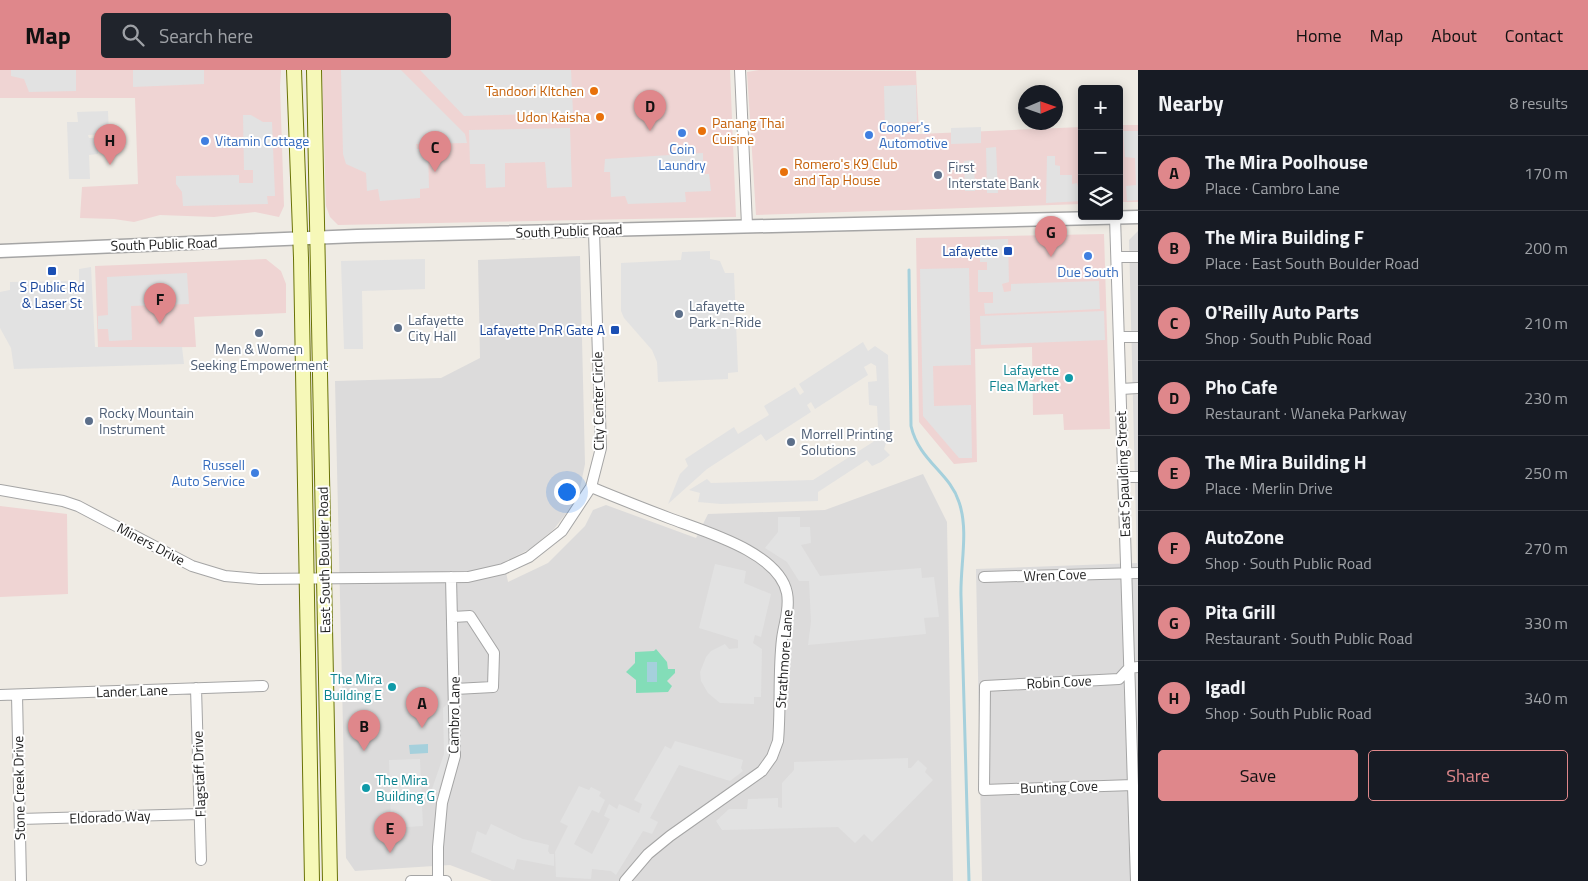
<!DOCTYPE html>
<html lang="en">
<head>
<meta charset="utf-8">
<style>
	:root { --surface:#171b24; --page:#20242c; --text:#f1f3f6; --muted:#9ea1a6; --line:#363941; --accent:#df878b }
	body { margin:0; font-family:"Titillium Web",sans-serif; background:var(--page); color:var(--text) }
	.controls { position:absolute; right:15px; top:15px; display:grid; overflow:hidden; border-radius:5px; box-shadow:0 2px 12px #0003 }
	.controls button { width:45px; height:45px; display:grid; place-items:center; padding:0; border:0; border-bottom:1px solid var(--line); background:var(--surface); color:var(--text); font:25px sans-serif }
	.compass { position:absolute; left:1018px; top:15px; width:45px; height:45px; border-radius:50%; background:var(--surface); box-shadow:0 2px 12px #0003; rotate:88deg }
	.you { position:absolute; left:566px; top:421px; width:18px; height:18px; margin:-12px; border:4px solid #fff; border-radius:50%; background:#1a73e8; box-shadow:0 0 0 8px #1a73e833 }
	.badge { display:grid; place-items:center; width:32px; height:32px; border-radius:50%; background:var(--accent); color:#111; font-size:16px; font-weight:700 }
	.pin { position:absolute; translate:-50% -41px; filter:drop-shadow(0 1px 2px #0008) }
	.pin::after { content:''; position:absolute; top:26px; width:18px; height:15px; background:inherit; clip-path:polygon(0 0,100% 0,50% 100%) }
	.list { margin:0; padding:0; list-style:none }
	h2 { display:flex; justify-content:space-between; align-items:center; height:65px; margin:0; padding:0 20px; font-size:21px }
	h2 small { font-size:16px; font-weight:400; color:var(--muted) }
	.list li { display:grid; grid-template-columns:32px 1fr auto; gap:15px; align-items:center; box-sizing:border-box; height:75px; padding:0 20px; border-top:1px solid var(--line) }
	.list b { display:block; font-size:19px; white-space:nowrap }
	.list p { margin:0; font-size:16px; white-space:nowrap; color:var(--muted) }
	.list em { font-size:16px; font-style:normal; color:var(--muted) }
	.actions { display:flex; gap:10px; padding:15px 20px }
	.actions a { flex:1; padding:11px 0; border:1px solid var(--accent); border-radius:5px; text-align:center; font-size:18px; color:var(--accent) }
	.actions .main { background:var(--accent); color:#111 }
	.icon { flex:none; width:28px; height:28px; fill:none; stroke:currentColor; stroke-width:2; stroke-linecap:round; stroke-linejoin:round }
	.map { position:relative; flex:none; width:1138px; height:811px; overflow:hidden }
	header { display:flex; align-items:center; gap:30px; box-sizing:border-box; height:70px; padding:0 25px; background:var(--accent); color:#111 }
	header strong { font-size:24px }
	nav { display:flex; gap:28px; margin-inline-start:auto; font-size:18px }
	.search { width:350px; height:45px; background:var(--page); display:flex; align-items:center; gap:12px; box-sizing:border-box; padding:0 18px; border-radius:5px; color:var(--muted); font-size:19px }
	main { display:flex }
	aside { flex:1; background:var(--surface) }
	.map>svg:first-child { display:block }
	.residential { fill:#dcdbdb }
	.commercial { fill:#efd4d3 }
	.pitch { fill:#83ddb8 }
	.parking { fill:#e2e2e2 }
	.water { fill:#a5d0dc }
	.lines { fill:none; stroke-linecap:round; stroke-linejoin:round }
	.stream { stroke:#a5d0dc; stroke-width:3 }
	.minor-casing { stroke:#a5a5a5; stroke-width:12 }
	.tertiary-casing { stroke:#a5a5a5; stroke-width:15 }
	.secondary-casing { stroke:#6a7307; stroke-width:16 }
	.minor { stroke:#fff; stroke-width:10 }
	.tertiary { stroke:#fff; stroke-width:12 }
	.secondary { stroke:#f6f8b8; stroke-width:14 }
	.food-dot { fill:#e8710a; stroke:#fff; stroke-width:2 }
	.shop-dot { fill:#3f7fe0; stroke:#fff; stroke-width:2 }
	.service-dot { fill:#5c6f8a; stroke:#fff; stroke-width:2 }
	.transit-dot { fill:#1a4fb4; stroke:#fff; stroke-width:2 }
	.culture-dot { fill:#0f9aa8; stroke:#fff; stroke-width:2 }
	.labels { text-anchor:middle; stroke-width:4; stroke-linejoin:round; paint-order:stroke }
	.food-label { font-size:14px; fill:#c56008; stroke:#fff; text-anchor:end }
	.shop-label { font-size:14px; fill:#366cbe; stroke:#fff; text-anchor:start }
	.service-label { font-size:14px; fill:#4e5e75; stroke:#fff; text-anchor:start }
	.street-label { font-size:14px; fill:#1e1e1e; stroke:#fff }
	.transit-label { font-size:14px; fill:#164399; stroke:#fff; text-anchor:end }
	.culture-label { font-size:14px; fill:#0d838f; stroke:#fff; text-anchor:end }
</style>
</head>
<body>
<header>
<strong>Map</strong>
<div class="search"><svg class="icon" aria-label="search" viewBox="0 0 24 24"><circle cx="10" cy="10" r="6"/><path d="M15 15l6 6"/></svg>Search here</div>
<nav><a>Home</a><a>Map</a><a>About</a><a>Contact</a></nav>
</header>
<main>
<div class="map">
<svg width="1138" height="811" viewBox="0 0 1138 811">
	<rect width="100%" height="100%" fill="#efebe4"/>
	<path class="residential" d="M1138 161V811H982L976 499 1137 493 1129 170Z
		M580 186 585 394 578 428 554 459 530 479 504 492 508 512 548 493 585 456 593 440 606 435 696 468 708 444 825 440 923 404 947 452 953 811H492L450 795 355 801 346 788 335 311 441 308 480 288 478 190Z"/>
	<path class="commercial" d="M0 0H281L280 17 284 136 279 147 255 142 214 147 160 145 134 152 114 149 80 148 82 117 138 114 135 28H0Z
		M322 0H730L736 147 338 155 330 147 326 136Z
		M759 0 916 1 919 64 1082 57V134L756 145 747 2Z
		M1119 55H1138V132H1119Z
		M1104 164 1110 359 1064 360 1063 344 1033 345 1032 277 975 279 977 392 954 394 919 352 916 168Z
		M266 189 281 201 286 214V243L194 247 196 277 98 278 95 196Z
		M0 436 67 444 68 524 0 527Z"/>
	<path class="pitch" d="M656 579 667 592 668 599H675V603L667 611 672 616 668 622 636 623V610L626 602 635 593V582L654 581Z"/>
	<path class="parking" d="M11 0H76V21L29 22 24 9 11 6Z
		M133 0H204V14L133 17Z
		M341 0H401L465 64 467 73 416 74 417 79H428L429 118 420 119V128L380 131 378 119 367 121 366 103 346 94 343 84Z
		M420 0H571L573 43 464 46Z
		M916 15 917 52H907V58L885 62 884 16Z
		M108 41 109 64 88 65 89 68H98V84L89 85 90 109H69L67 52H78L77 42Z
		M243 45H251L263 52H272L275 126H267L268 134 183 136 182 122 176 114V106L239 105V113H253V100H244Z
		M981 57V73L951 74V58Z
		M570 58 572 117 547 118 545 92 505 93V117L486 118 485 94H470L469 60Z
		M1123 61H1138V130L1127 131 1126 116 1136 115 1135 88 1125 87Z
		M996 77 998 123H987L986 78Z
		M703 83V104H709L711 121 685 122 686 132 628 134 625 126 611 127 610 102H604L605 89Z
		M1047 86H1055V95L1060 96V105H1072V114L1077 113 1078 117H1082V131L1046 133Z
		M974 90 975 121H965L964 91Z
		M1008 169 1009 212 1002 214 1004 222 1011 221V214L1099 211 1100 239 985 244 984 233H993V222H978V200H987V192H980V170Z
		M710 181V189L720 191 725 203H734L738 302 728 303V309L658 312 657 292 652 280 624 248 621 241V193L681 190 682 182Z
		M425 189V219L362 221 363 279H344L341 191Z
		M91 197 95 277H182L184 294 14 299 11 278 0 258V222L10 220V212L74 211 79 218V199Z
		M969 198 971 295 933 296 934 336 971 335 972 388H959L923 346 920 199Z
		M187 203 189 234 131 236 132 270 109 271 108 259H98V246L108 245 107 207Z
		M1104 241 1105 270 981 275 980 246Z
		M863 272 868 281 875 276 888 285 890 361 884 379 890 385 881 392 872 396 867 390 818 422V431L721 434 698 432 700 423 689 420 707 409 711 413 813 410 873 372 877 367 878 358 877 336 869 335 868 312 877 311 876 296 871 293 864 297 868 305 815 339 811 332 807 335 811 342 766 371 761 364 707 399 668 434 680 404 688 396 685 389 734 357 738 364 769 345 764 336 795 317 800 325 804 322 799 314Z
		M778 447H800V457H810L811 473 801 475 820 506 921 498 922 508 934 507 939 547 924 548 926 564 808 575 811 552 809 511H799L787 492 765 478 778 462Z
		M715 494 746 501 744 513 771 524 761 567 755 565 753 573 762 579 761 627H754V634L720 633 708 623 701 611 700 602 706 587 711 581 725 574 729 579 738 578V570L699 558Z
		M449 632 450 683 438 722H431L444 684 443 638Z
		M675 671 743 690 741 698 743 701 730 711 679 695 650 748 658 752 652 764 643 761 616 805 611 801 592 799 591 809 556 807 555 782 568 756 560 752 579 716 589 720 591 717 601 722 599 726 605 730 599 743 592 740 574 774 592 784 610 749 604 746 609 734 617 739 619 734 639 743 642 734 634 730 665 676 671 679Z
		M908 688V698H911L918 690 927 698 925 702 933 710 872 772 864 764 855 773 838 757 722 760 716 751 729 739H747L748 729 778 728V737L782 738V713L794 700V692Z
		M420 689 423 756 391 758 389 690Z
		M491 754 523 769 549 775 548 781 550 784H554V796L517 789 514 800 471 782 477 761 486 765Z"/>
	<path class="water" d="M647 592H657V612H647Z
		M428 674V683L410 684 409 675Z"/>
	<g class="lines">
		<path class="stream" d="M909 200 911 356C919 391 950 403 959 432 969 461 960 496 961 526 964 621 966 716 969 811"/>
		<defs>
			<path id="minor" d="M740 0 747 155
				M1115 147 1136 811
				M1118 187H1138
				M1119 267H1138
				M1121 319 1138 318
				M1123 407H1138
				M591 417C617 428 643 438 669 448 703 461 779 482 787 523 790 539 784 553 782 569 778 603 781 637 778 671L772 687 762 701 670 766 648 784 625 811
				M0 420 63 431 78 436 192 496 225 506 259 509 468 507 503 499 529 487 562 461 591 417 601 378 594 162
				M984 507 1138 503
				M453 547 470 546 494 583 493 617 455 619
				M196 618 201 790
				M0 625 263 616
				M17 625 21 811
				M1133 715 984 720 985 616 1119 609 1129 598 1138 597
				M20 749 200 744
				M411 811H446
				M438 811V777L442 733 455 686 451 507"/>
			<path id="tertiary" d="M0 181 357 166 1138 147"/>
			<path id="secondary" d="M294 0 301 188 312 811
				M314 0 330 811"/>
		</defs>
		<use href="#minor" class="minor-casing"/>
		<use href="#tertiary" class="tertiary-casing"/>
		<use href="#secondary" class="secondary-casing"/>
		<use href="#minor" class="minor"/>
		<use href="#tertiary" class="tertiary"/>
		<use href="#secondary" class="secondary"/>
	</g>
	<g class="food-dot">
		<circle cx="594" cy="21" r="5"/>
		<circle cx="600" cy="47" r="5"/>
		<circle cx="702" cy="61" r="5"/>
		<circle cx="784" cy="102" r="5"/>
	</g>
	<g class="shop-dot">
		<circle cx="682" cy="63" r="5"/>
		<circle cx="869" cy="65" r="5"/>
		<circle cx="205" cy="71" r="5"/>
		<circle cx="1088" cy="186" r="5"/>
		<circle cx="255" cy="403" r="5"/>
	</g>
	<g class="service-dot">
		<circle cx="938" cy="105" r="5"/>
		<circle cx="679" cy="244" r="5"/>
		<circle cx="398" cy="258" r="5"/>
		<circle cx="259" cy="263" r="5"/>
		<circle cx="89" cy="351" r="5"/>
		<circle cx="791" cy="372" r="5"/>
	</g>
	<g class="transit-dot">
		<rect x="1003" y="176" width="10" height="10" rx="2.5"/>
		<rect x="47" y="196" width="10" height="10" rx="2.5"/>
		<rect x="610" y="255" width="10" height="10" rx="2.5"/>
	</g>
	<g class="culture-dot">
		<circle cx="1069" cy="308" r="5"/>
		<circle cx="392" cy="617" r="5"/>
		<circle cx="366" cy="718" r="5"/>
	</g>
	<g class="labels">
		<g class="food-label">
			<text x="584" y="26">Tandoori KItchen</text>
			<text x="590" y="52">Udon Kaisha</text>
			<text x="712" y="58" text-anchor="start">Panang Thai<tspan x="712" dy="16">Cuisine</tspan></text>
			<text x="794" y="99" text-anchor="start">Romero's K9 Club<tspan x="794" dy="16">and Tap House</tspan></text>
		</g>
		<g class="shop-label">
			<text x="879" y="62">Cooper's<tspan x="879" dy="16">Automotive</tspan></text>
			<text x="215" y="76">Vitamin Cottage</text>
			<text x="682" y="84" text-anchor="middle">Coin<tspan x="682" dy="16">Laundry</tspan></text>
			<text x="1088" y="207" text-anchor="middle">Due South</text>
			<text x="245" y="400" text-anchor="end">Russell<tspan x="245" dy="16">Auto Service</tspan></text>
		</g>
		<g class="service-label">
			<text x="948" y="102">First<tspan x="948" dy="16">Interstate Bank</tspan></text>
			<text x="689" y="241">Lafayette<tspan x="689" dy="16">Park-n-Ride</tspan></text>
			<text x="408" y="255">Lafayette<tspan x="408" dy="16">City Hall</tspan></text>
			<text x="259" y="284" text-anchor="middle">Men &amp; Women<tspan x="259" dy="16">Seeking Empowerment</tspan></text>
			<text x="99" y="348">Rocky Mountain<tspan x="99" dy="16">Instrument</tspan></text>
			<text x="801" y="369">Morrell Printing<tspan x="801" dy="16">Solutions</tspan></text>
		</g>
		<g class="street-label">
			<text transform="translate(569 161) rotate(-2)" y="5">South Public Road</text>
			<text transform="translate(164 174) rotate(-2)" y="5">South Public Road</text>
			<text transform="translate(598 331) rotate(-91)" y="5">City Center Circle</text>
			<text transform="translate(1123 404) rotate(-92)" y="5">East Spaulding Street</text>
			<text transform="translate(151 474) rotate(28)" y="5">Miners Drive</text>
			<text transform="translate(324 490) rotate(-91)" y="5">East South Boulder Road</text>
			<text transform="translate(1055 505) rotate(-2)" y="5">Wren Cove</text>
			<text transform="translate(784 589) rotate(-86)" y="5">Strathmore Lane</text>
			<text transform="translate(1059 612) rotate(-3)" y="5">Robin Cove</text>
			<text transform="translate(132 621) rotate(-2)" y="5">Lander Lane</text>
			<text transform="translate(454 645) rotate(-89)" y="5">Cambro Lane</text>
			<text transform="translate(199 704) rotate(-92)" y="5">Flagstaff Drive</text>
			<text transform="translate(1059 717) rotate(-2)" y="5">Bunting Cove</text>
			<text transform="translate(19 718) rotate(-91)" y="5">Stone Creek Drive</text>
			<text transform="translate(110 747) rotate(-2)" y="5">Eldorado Way</text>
		</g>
		<g class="transit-label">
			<text x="998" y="186">Lafayette</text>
			<text x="52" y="222" text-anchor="middle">S Public Rd<tspan x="52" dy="16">&amp; Laser St</tspan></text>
			<text x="605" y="265">Lafayette PnR Gate A</text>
		</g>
		<g class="culture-label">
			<text x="1059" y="305">Lafayette<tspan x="1059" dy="16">Flea Market</tspan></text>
			<text x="382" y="614">The Mira<tspan x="382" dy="16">Building E</tspan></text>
			<text x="376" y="715" text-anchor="start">The Mira<tspan x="376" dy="16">Building G</tspan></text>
		</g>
	</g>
</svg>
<div class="controls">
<button>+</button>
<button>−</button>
<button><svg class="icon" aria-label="layers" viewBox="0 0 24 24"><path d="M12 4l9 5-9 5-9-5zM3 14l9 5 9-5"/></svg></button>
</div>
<svg class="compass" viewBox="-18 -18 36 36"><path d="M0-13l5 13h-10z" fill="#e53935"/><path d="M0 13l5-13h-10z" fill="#9ea1a6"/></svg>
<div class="you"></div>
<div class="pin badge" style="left:422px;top:658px">A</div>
<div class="pin badge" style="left:364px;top:681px">B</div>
<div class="pin badge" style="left:435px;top:102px">C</div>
<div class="pin badge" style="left:650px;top:61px">D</div>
<div class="pin badge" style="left:390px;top:783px">E</div>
<div class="pin badge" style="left:160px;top:254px">F</div>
<div class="pin badge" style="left:1051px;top:187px">G</div>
<div class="pin badge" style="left:110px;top:95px">H</div>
</div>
<aside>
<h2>Nearby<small>8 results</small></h2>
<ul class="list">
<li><span class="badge">A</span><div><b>The Mira Poolhouse</b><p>Place · Cambro Lane</p></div><em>170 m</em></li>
<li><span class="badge">B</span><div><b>The Mira Building F</b><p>Place · East South Boulder Road</p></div><em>200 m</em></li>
<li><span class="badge">C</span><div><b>O'Reilly Auto Parts</b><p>Shop · South Public Road</p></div><em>210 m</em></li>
<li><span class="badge">D</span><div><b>Pho Cafe</b><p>Restaurant · Waneka Parkway</p></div><em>230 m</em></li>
<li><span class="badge">E</span><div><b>The Mira Building H</b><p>Place · Merlin Drive</p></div><em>250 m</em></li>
<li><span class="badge">F</span><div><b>AutoZone</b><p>Shop · South Public Road</p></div><em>270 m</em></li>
<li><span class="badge">G</span><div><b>Pita Grill</b><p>Restaurant · South Public Road</p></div><em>330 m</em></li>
<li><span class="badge">H</span><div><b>IgadI</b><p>Shop · South Public Road</p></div><em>340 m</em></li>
</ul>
<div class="actions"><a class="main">Save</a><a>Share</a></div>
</aside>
</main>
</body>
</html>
